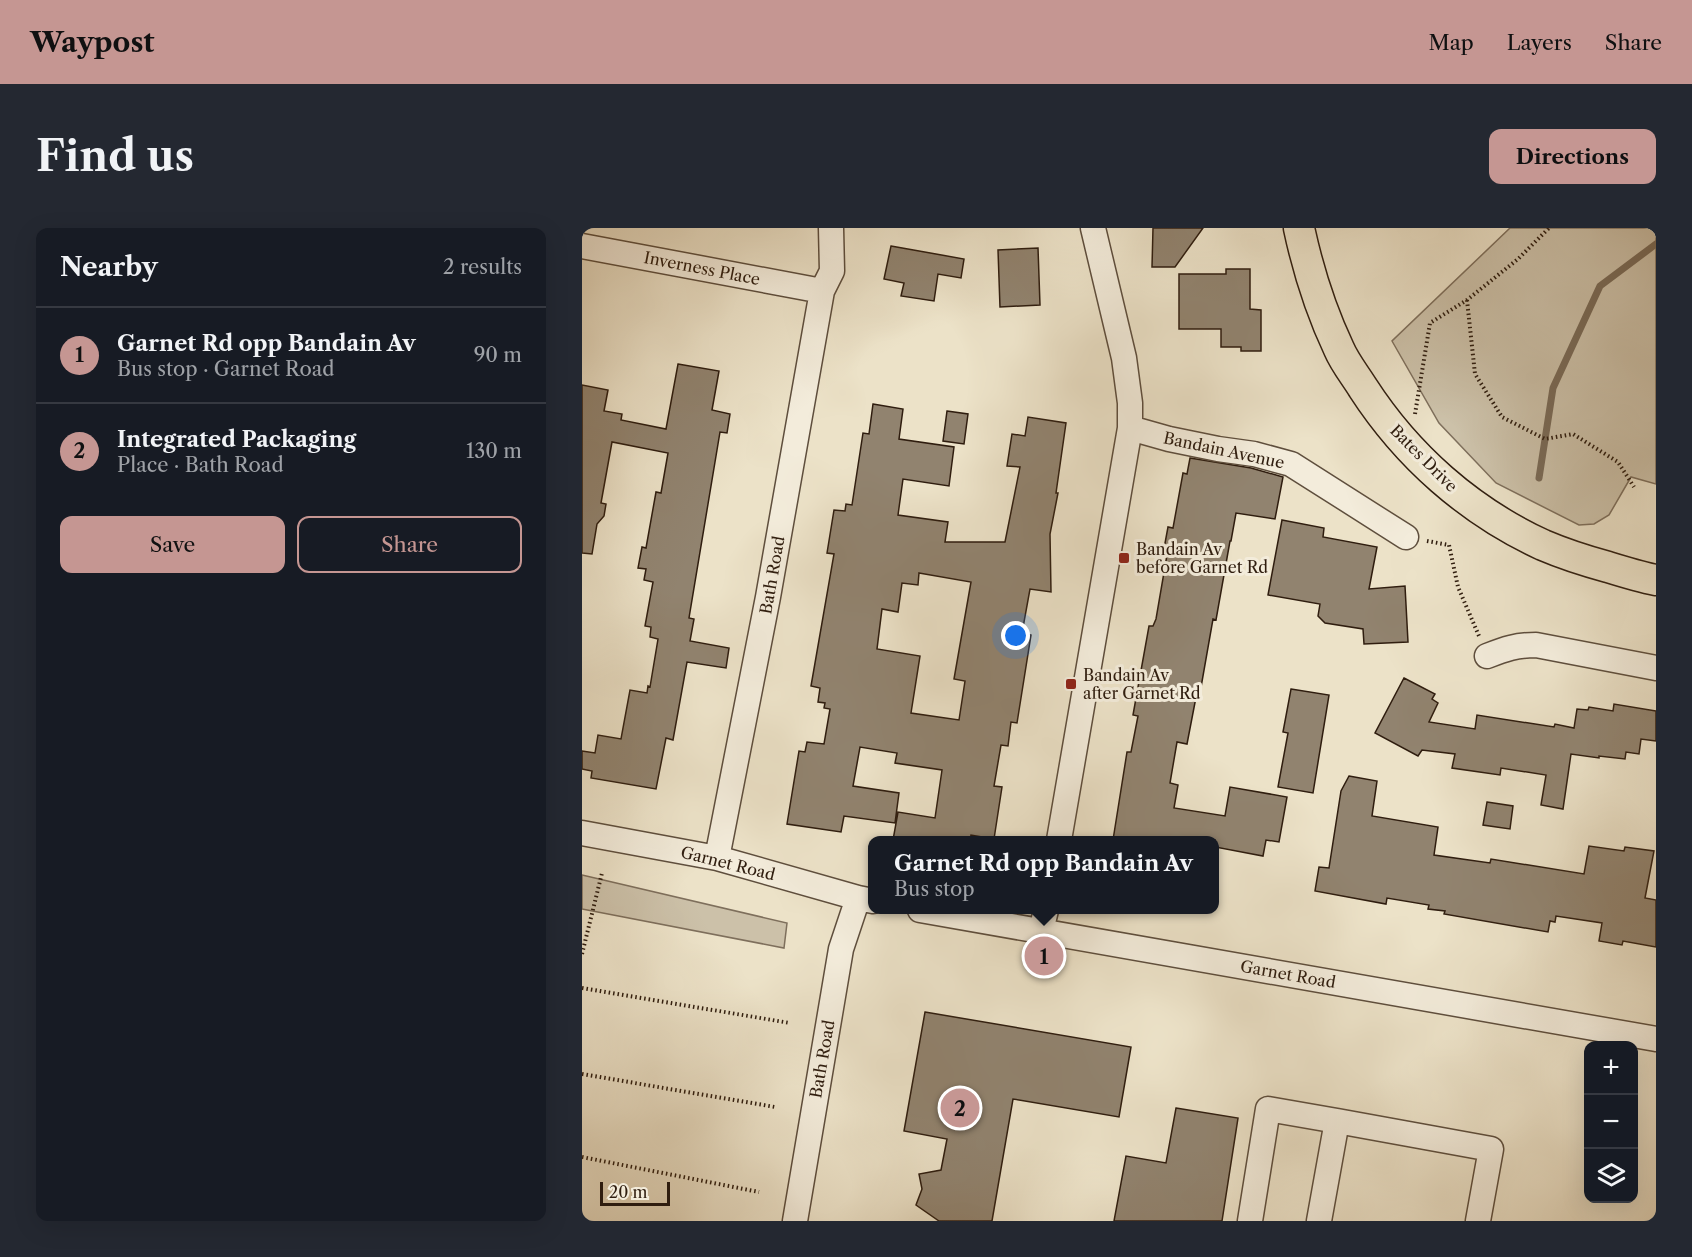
<!DOCTYPE html>
<html lang="en">
<head>
<meta charset="utf-8">
<style>
	:root { --surface:#171b24; --page:#242831; --text:#f1f3f6; --muted:#9ea1a6; --line:#363941; --accent:#c59692 }
	body { margin:0; font-family:"Libre Caslon Text",serif; background:var(--page); color:var(--text) }
	.controls { position:absolute; right:18px; bottom:18px; display:grid; overflow:hidden; border-radius:12px; box-shadow:0 6px 24px #0002 }
	.controls button { width:54px; height:54px; display:grid; place-items:center; padding:0; border:0; border-bottom:2px solid var(--line); background:var(--surface); color:var(--text); font:30px sans-serif }
	.scale { position:absolute; left:18px; bottom:15px; width:70px; box-sizing:border-box; padding-left:6px; border:3px solid #2f1d0f; border-top:0; font-size:16px; line-height:21px; white-space:nowrap; color:#2f1d0f; -webkit-text-stroke:4px #f3ecdb; paint-order:stroke }
	.you { position:absolute; left:434px; top:408px; width:21px; height:21px; margin:-15px; border:4px solid #fff; border-radius:50%; background:#1a73e8; box-shadow:0 0 0 9px #1a73e833 }
	.badge { display:grid; place-items:center; width:39px; height:39px; border-radius:50%; background:var(--accent); color:#111; font-size:20px; font-weight:700 }
	.pin { position:absolute; translate:-50% -50%; border:3px solid #fff; box-shadow:0 2px 6px #0006 }
	.popup { position:absolute; left:286px; top:608px; width:351px; height:78px; box-sizing:border-box; display:grid; place-content:center; border-radius:12px; background:var(--surface); filter:drop-shadow(0 2px 4px #0005); font-size:20px; white-space:nowrap; color:var(--muted) }
	.popup b { font-size:22px; color:var(--text) }
	.popup::after { content:''; position:absolute; left:50%; top:100%; margin-left:-12px; border:12px solid transparent; border-top-color:var(--surface) }
	.list { margin:0; padding:0; list-style:none }
	h2 { display:flex; justify-content:space-between; align-items:center; height:78px; margin:0; padding:0 24px; font-size:26px }
	h2 small { font-size:20px; font-weight:400; color:var(--muted) }
	.list li { display:grid; grid-template-columns:39px 1fr auto; gap:18px; align-items:center; box-sizing:border-box; height:96px; padding:0 24px; border-top:2px solid var(--line) }
	.list b { display:block; font-size:22px; white-space:nowrap }
	.list p { margin:0; font-size:20px; white-space:nowrap; color:var(--muted) }
	.list em { font-size:20px; font-style:normal; color:var(--muted) }
	.actions { display:flex; gap:12px; padding:18px 24px }
	.actions a { flex:1; padding:14px 0; border:2px solid var(--accent); border-radius:12px; text-align:center; font-size:21px; color:var(--accent) }
	.actions .main { background:var(--accent); color:#111 }
	.icon { flex:none; width:33px; height:33px; fill:none; stroke:currentColor; stroke-width:2; stroke-linecap:round; stroke-linejoin:round }
	.map { position:relative; flex:none; width:1074px; height:993px; overflow:hidden; border-radius:12px }
	header { display:flex; align-items:center; gap:36px; box-sizing:border-box; height:84px; padding:0 30px; background:var(--accent); color:#111 }
	header strong { font-size:28px }
	nav { display:flex; gap:33px; margin-inline-start:auto; font-size:21px }
	.intro { display:flex; align-items:center; justify-content:space-between; box-sizing:border-box; height:144px; padding:0 36px }
	h1 { margin:0; font-size:42px }
	.button { padding:15px 27px; border-radius:12px; background:var(--accent); color:#111; font-size:21px; font-weight:700 }
	main { display:flex; gap:36px; padding:0 36px }
	aside { flex:1; background:var(--surface); border-radius:12px; box-shadow:0 6px 24px #0002 }
	.map>svg:first-child { display:block }
	.green { fill:#ccc1a9; stroke:#7e6f5c; stroke-width:1.5 }
	.lines { fill:none; stroke-linecap:round; stroke-linejoin:round }
	.stream { stroke:#7a6b58; stroke-width:7 }
	.building { fill:#91836f; stroke:#2f1d0f; stroke-width:1.5; fill-rule:evenodd }
	.minor-casing { stroke:#5e4e3d; stroke-width:27 }
	.major-casing { stroke:#2f1d0f; stroke-width:33 }
	.path { stroke:#2f1d0f; stroke-width:4; stroke-dasharray:1.5 3; stroke-linecap:butt }
	.minor { stroke:#f3ecdb; stroke-width:24 }
	.major { stroke:#ece2c8; stroke-width:30 }
	.poi-dot { fill:#8f2418; stroke:#f3ecdb; stroke-width:2 }
	.labels { text-anchor:middle; stroke-width:6; stroke-linejoin:round; paint-order:stroke }
	.street-label { font-size:16px; fill:#2f1d0f; stroke:#f3ecdb }
	.poi-label { font-size:16px; fill:#2f1d0f; stroke:#f3ecdb; text-anchor:start }
</style>
</head>
<body>
<header>
<strong>Waypost</strong>
<nav><a>Map</a><a>Layers</a><a>Share</a></nav>
</header>
<div class="intro"><h1>Find us</h1><a class="button">Directions</a></div>
<main>
<aside>
<h2>Nearby<small>2 results</small></h2>
<ul class="list">
<li><span class="badge">1</span><div><b>Garnet Rd opp Bandain Av</b><p>Bus stop · Garnet Road</p></div><em>90 m</em></li>
<li><span class="badge">2</span><div><b>Integrated Packaging</b><p>Place · Bath Road</p></div><em>130 m</em></li>
</ul>
<div class="actions"><a class="main">Save</a><a>Share</a></div>
</aside>
<div class="map">
<svg width="1074" height="993" viewBox="0 0 1074 993">
	<rect width="100%" height="100%" fill="#ece2c8"/>
	<filter id="stains"><feTurbulence type="fractalNoise" baseFrequency=".00333" numOctaves="4"/><feColorMatrix values="0 0 0 0 .2 0 0 0 0 .09 0 0 0 0 .02 0 0 0 .5 -.17"/></filter>
	<radialGradient id="worn" r=".72"><stop offset=".6" stop-color="#630" stop-opacity="0"/><stop offset="1" stop-color="#630" stop-opacity=".3"/></radialGradient>
	<path class="green" d="M928 0H1074V256L1049 249 1027 287 1012 296 997 297 914 255 857 195 810 113Z
		M0 647 205 695 202 720 0 681Z"/>
	<g class="lines">
		<path class="stream" d="M957 250 971 160 1018 58 1074 16"/>
	</g>
	<path class="building" d="M571 0H621L593 39H570Z
		M309 18 382 31 379 50 356 46 352 73 319 68 322 55 302 51Z
		M456 20 458 77 418 79 416 22Z
		M644 41H668V81L679 82V123H659V119H639V101H597V46H644Z
		M96 136 137 143 130 182 148 186 145 205 138 204 107 390 112 391 108 413 147 420 144 440 105 434 91 512 84 510 74 561 9 550 10 543 0 541V523L13 525 16 507 39 511 48 462 65 465 66 458 68 459 76 411 68 409 69 399 63 398 71 354 62 352 64 341 56 340 60 319 64 320 74 264 79 265 86 225 30 214 19 275 24 276 22 288 15 296 10 326 0 325V157L26 162 22 183 40 186 39 192 84 201Z
		M291 176 321 181 317 211 372 219 367 258 321 251 316 287 366 294 363 314H423L438 239 425 238 430 206 443 208 446 189 484 195 474 265H476L468 306 469 364 448 361 440 405 449 407 435 495 429 494 426 518 419 517 412 558 420 559 412 611 389 607 388 612H311L316 584 353 590 360 542 313 535 315 525 278 519 271 558 317 565 313 595 262 588 259 604 205 596 217 523 223 524 225 514 242 516 248 481 242 480 243 475 236 474 238 460 229 458 252 326 245 325 252 282 263 283 264 276 270 277 281 205 287 206ZM337 345 389 354 372 451 383 453 377 492 329 485 338 428 295 421 300 381 316 384 320 355 336 357Z
		M365 183 386 186 382 216 361 213Z
		M608 230 669 240 701 249 693 291 654 285 649 313H648L634 392 631 391 618 465 615 464 605 516 595 514 588 555 596 557 592 580 643 588 648 559 705 569 697 614 684 612 681 628 633 619V612H531L545 524H549L556 488 551 487 567 398H571L574 391 585 327 581 326 586 299 591 300 601 245 605 246Z
		M700 292 742 300 741 309 795 319 787 361 823 358 826 414 782 416 781 401 743 395 736 388 738 376 686 367Z
		M822 450 853 466 850 471 856 475 847 494 893 501 895 487 972 499 973 496 992 500 995 481 1006 482 1007 479 1031 483 1032 476 1074 483V513L1059 511 1057 526 1044 524 1043 531 1017 528V530L989 526 981 581 959 577 964 547 919 540 918 547 870 540 873 526 840 522 836 528 793 505Z
		M709 461 747 467 731 565 696 559 706 505 701 504Z
		M767 548 795 553 790 588 856 599 852 627 908 635 909 631 1002 646 1007 618 1042 623 1043 619 1072 623 1063 670 1074 672V719L1041 713 1040 717 1017 713 1020 695 974 688 973 694 968 693 966 704 862 686 863 683 846 681 847 677 805 670 804 676 733 663 737 639 747 640 759 563Z
		M905 574 931 578 928 601 901 597Z
		M343 784 549 819 537 889 431 871 410 993H357L334 977 340 961 337 946 359 942 365 911 322 903Z
		M594 880 656 890 640 993H532L544 928 584 935Z"/>
	<g class="lines">
		<defs>
			<path id="minor" d="M0 18 240 63
				M548 200 587 211 636 221 672 226 709 236 824 309
				M905 428C923 421 934 417 954 417L1074 440
				M0 605 135 630 276 670 291 673
				M477 612 548 200V175L542 130 511 0
				M135 630 186 369 240 63 250 43 249 0
				M338 682 1074 811
				M459 703 464 682
				M213 993 259 721 276 670
				M668 993 686 881 755 893
				M737 993 755 893 909 921 896 993"/>
			<path id="major" d="M717 0C726 42 739 83 757 121 763 135 773 147 781 160 825 228 887 283 961 317 982 326 1004 333 1026 339 1042 344 1058 349 1074 352"/>
		</defs>
		<use href="#minor" class="minor-casing"/>
		<use href="#major" class="major-casing"/>
		<path class="path" d="M885 72 893 146 920 189 963 211 991 206 1036 234 1052 259
			M833 186 848 95 885 72 936 31 967 0
			M845 313 867 317 876 359 897 408
			M0 726 20 645
			M0 760 208 795
			M0 846 193 879
			M0 929 177 964"/>
		<use href="#minor" class="minor"/>
		<use href="#major" class="major"/>
	</g>
	<g class="poi-dot">
		<rect x="536" y="324" width="12" height="12" rx="3"/>
		<rect x="483" y="450" width="12" height="12" rx="3"/>
	</g>
	<g class="labels">
		<g class="street-label">
			<text transform="translate(120 40) rotate(11)" y="6">Inverness Place</text>
			<text transform="translate(642 222) rotate(12)" y="6">Bandain Avenue</text>
			<text transform="translate(842 230) rotate(45)" y="6">Bates Drive</text>
			<text transform="translate(190 347) rotate(-80)" y="6">Bath Road</text>
			<text transform="translate(146 635) rotate(14)" y="6">Garnet Road</text>
			<text transform="translate(706 746) rotate(10)" y="6">Garnet Road</text>
			<text transform="translate(240 831) rotate(-80)" y="6">Bath Road</text>
		</g>
		<g class="poi-label">
			<text x="554" y="327">Bandain Av<tspan x="554" dy="18">before Garnet Rd</tspan></text>
			<text x="501" y="453">Bandain Av<tspan x="501" dy="18">after Garnet Rd</tspan></text>
		</g>
	</g>
	<rect width="100%" height="100%" filter="url(#stains)"/>
	<rect width="100%" height="100%" fill="url(#worn)"/>
</svg>
<div class="controls">
<button>+</button>
<button>−</button>
<button><svg class="icon" aria-label="layers" viewBox="0 0 24 24"><path d="M12 4l9 5-9 5-9-5zM3 14l9 5 9-5"/></svg></button>
</div>
<div class="scale">20 m</div>
<div class="you"></div>
<div class="pin badge" style="left:462px;top:728px">1</div>
<div class="popup"><b>Garnet Rd opp Bandain Av</b>Bus stop</div>
<div class="pin badge" style="left:378px;top:880px">2</div>
</div>
</main>
</body>
</html>
